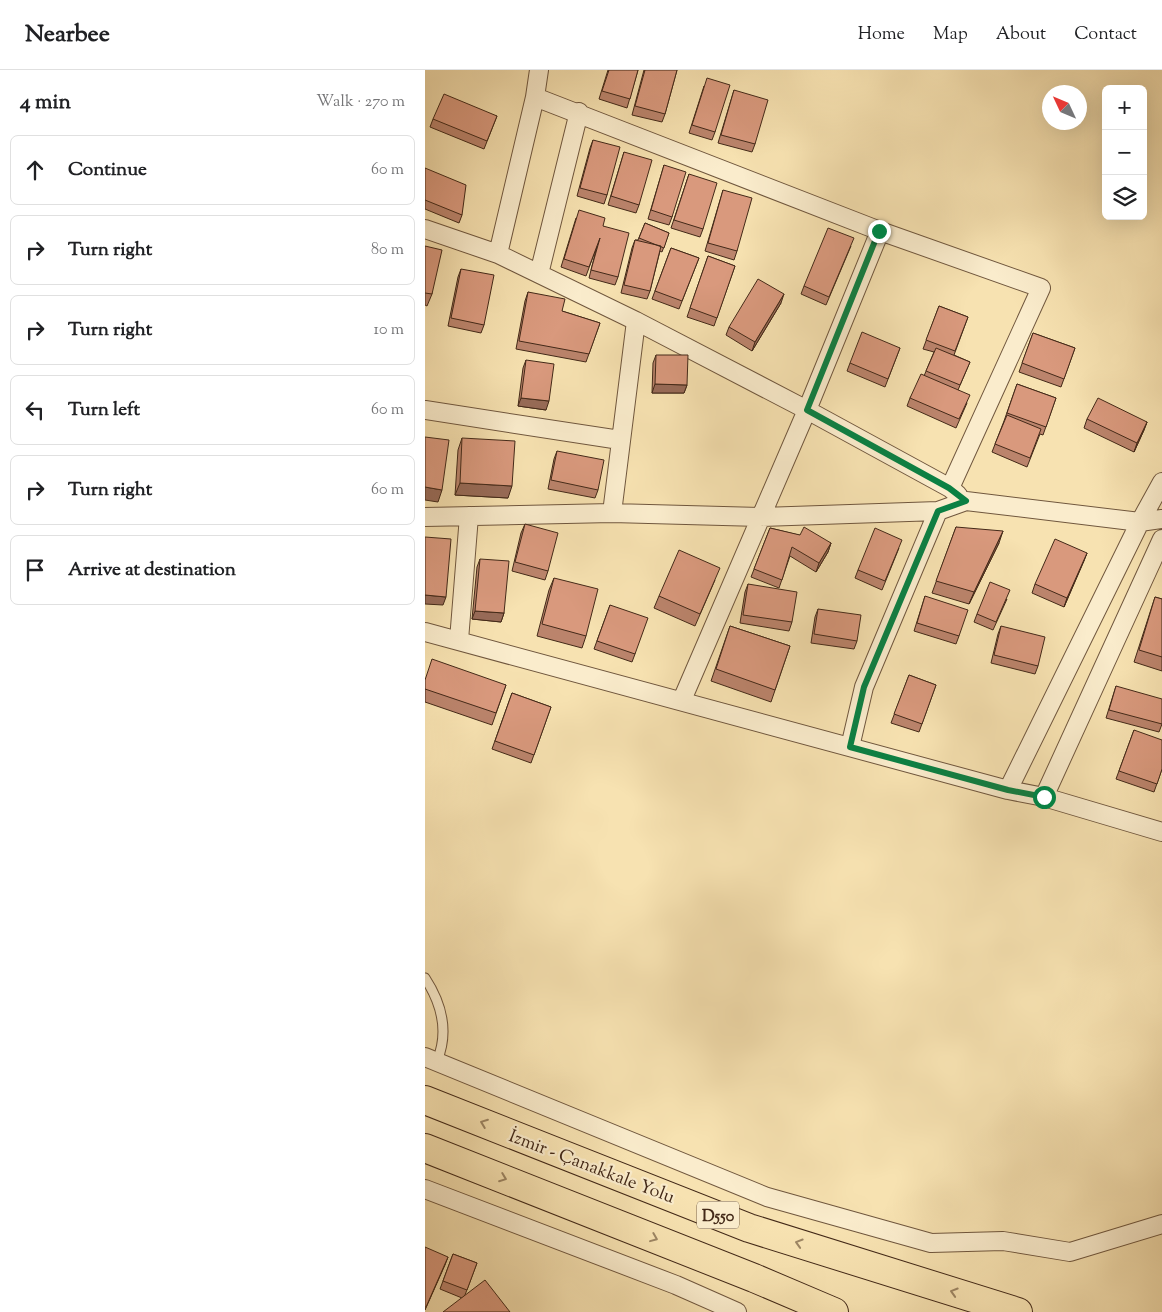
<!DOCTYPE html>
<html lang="en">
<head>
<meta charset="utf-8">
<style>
	:root { --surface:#fff; --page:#f6f6f6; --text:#202124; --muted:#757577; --line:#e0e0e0 }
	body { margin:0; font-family:"Sorts Mill Goudy",serif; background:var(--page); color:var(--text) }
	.controls { position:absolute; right:15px; top:15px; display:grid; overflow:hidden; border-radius:8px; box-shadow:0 5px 20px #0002 }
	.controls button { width:45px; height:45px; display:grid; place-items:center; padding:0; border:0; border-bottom:1px solid var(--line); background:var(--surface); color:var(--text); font:25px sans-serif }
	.compass { position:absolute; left:617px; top:15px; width:45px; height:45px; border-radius:50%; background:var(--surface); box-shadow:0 5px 20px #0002; rotate:314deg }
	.stop { position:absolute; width:15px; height:15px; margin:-11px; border:4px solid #0b8043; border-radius:50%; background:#fff }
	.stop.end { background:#0b8043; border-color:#fff; box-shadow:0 1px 5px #0008 }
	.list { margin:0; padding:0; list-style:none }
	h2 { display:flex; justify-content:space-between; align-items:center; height:65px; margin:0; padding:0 20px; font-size:21px }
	h2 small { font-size:16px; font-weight:400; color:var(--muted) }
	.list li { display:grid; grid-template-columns:32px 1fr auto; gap:15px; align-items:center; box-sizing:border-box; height:70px; margin:0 10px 10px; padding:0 10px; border:1px solid var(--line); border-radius:8px }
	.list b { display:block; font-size:19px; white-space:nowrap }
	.list em { font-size:16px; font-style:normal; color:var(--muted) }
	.icon { flex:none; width:28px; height:28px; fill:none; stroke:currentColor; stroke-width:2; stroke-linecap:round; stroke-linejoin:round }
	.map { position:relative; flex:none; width:737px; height:1242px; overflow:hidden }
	header { display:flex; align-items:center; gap:30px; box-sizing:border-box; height:70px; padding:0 25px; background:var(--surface); border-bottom:1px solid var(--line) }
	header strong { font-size:24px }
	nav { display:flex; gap:28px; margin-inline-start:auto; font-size:18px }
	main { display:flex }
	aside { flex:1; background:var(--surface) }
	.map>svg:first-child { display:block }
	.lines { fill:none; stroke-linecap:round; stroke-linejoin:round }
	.lane-casing { stroke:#70573e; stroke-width:11 }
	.street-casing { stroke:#70573e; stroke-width:20 }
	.highway-casing { stroke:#432918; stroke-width:30 }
	.lane { stroke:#faeccc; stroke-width:9 }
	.street { stroke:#faeccc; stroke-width:18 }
	.highway { stroke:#f7e2b1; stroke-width:28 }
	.wall { fill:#bb846c; stroke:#432918 }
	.shaded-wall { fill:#986b58; stroke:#432918 }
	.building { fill:#d9997d; stroke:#432918 }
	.oneway { stroke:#9d8664 }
	.route { stroke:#0b8043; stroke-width:6 }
	.labels { text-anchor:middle; stroke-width:4.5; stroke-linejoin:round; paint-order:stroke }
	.shield { fill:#faeccc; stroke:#7a644e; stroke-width:1 }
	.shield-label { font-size:16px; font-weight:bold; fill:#432918 }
	.street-label { font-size:18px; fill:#432918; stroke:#faeccc }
</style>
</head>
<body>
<header>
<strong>Nearbee</strong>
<nav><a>Home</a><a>Map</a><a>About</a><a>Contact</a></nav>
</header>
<main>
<aside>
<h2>4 min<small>Walk · 270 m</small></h2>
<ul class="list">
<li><svg class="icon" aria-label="ahead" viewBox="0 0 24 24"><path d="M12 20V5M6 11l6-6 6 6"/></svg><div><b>Continue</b></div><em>60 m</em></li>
<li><svg class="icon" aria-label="right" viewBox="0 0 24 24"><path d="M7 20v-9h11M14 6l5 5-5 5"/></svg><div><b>Turn right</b></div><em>80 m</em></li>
<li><svg class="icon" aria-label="right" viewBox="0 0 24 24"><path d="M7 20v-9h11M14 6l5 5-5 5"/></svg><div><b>Turn right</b></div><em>10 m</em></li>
<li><svg class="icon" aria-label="left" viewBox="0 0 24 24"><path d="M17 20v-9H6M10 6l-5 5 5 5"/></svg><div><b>Turn left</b></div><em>60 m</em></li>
<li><svg class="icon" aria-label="right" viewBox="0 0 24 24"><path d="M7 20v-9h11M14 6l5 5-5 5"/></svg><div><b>Turn right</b></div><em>60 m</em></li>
<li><svg class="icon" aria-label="arrive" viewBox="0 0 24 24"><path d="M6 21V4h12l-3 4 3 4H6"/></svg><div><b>Arrive at destination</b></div></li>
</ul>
</aside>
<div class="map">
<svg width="737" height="1242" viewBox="0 0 737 1242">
	<rect width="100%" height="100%" fill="#f7e2b1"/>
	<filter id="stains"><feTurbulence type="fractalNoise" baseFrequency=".004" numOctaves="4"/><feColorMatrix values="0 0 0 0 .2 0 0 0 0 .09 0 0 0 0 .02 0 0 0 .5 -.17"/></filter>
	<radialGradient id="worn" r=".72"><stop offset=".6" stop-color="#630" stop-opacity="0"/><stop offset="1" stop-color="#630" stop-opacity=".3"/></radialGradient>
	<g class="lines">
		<defs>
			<path id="lane" d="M0 908C17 934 24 962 12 991"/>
			<path id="street" d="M110 27 455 161 616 218 525 418
				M0 159 73 184 211 251 382 340 525 418 533 425
				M73 184 110 27 114 0
				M114 204 154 42
				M0 340 195 370
				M187 443 211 251
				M0 447 187 443 335 447 513 441 541 431 715 452 737 449
				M0 562 583 720 619 727 737 762
				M34 570 44 446
				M257 630 382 340 455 161
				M425 677 439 617 513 441
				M583 720 715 452 737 412
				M619 727 737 469
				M0 987 342 1127 506 1173 578 1171 645 1182 737 1154
				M0 1119 251 1215 312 1242"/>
			<path id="highway" d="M0 1030 324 1158 593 1242
				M0 1078 329 1208 409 1242"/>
		</defs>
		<use href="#lane" class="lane-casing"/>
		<use href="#street" class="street-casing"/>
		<use href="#highway" class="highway-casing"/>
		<use href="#lane" class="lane"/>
		<use href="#street" class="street"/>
		<use href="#highway" class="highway"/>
	</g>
	<path class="wall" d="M183 0H213L202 38 174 29Z
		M219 0H252L240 44 237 52 207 45Z
		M279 16 290 62 287 70 264 63Z
		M309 20 330 74 327 82 293 73Z
		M72 46 59 79 5 57 8 49Z
		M168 70 182 125 179 134 152 126 165 78Z
		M199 82 214 135 211 143 183 135Z
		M239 95 247 147 244 155 223 149Z
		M0 98 37 145 34 153 0 139Z
		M264 104 278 159 275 167 246 158Z
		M298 120 312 181 309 190 280 181Z
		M151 148 178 156 193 207 190 215 164 208 172 176 161 206 136 197Z
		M220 153 244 163 237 182 235 181 225 221 222 229 196 223 207 178 210 170H213Z
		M0 176 7 224 2 236 0 235Z
		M426 176 401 235 376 224 379 216Z
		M246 178 274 188 254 239 227 229Z
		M283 186 310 196 289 256 262 247Z
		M36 199 59 255 56 263 23 256 33 207Z
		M103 222 137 241 175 253 161 292 91 279 100 231Z
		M356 233 327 281 301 265 304 257Z
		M514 236 543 247 529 285 545 292 533 320 542 333 531 358 482 336 485 328 499 306 509 282 498 279Z
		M608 263 650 278 636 317 594 302Z
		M475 278 460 317 422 301 425 293Z
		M231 285 262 315 259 323H227L228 293Z
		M101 290 121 340 93 336 98 298Z
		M592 314 631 328 618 365 615 364 602 397 567 382 579 351Z
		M662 349 722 352 719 360 709 382 659 358Z
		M37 368 83 428 30 425 33 380Z
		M132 381 173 420 170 428 123 419 129 389Z
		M100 454 123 501 120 510 87 501 96 463Z
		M531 457 574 473 544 534 507 523Z
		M345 458 406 473 403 482 391 502 365 486 354 518 326 507Z
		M474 478 457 520 430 508 433 500Z
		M662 483 639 537 607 523 610 514Z
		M55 489 79 543 76 552 47 549 52 497Z
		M129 508 161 566 157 578 112 566 124 520Z
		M290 510 270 556 229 538 234 526Z
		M323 514 367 552 364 561 315 553 320 522Z
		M500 526 534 566 531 574 489 561Z
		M730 527 737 529V601L709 592Z
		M582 529 568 560 549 552 552 544Z
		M185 535 210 584 207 592 169 579Z
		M393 539 432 571 429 579 386 573 390 547Z
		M305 556 365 576 346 632 286 611Z
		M576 556 613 596 610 604 566 593 573 564Z
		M484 605 511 615 494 662 466 653Z
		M0 610 81 615 67 655 0 632Z
		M691 616 737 654 734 662 681 648Z
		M87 623 126 637 106 693 67 679Z
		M709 660 737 699 729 722 691 709Z
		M28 1184 52 1193 40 1225 37 1228 15 1219Z"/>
	<path class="shaded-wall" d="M359 224 356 233 327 281 330 272Z
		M230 314 262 315 259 323H227Z
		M96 328 124 331 121 340 93 336Z
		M722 352 719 360 709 382 712 373Z
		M35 413 87 416 83 428 30 425Z
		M0 417 17 420 13 432 0 430Z
		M578 461 574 473 544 534 549 522Z
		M406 473 403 482 391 502 394 493Z
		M662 483 659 491 639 537 642 528Z
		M0 525 21 527 18 535 0 534Z
		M50 541 79 543 76 552 47 549Z
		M23 1187 20 1195 0 1240 1 1237Z"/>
	<path class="building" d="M184 0H213L205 29 177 21Z
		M220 0H252L240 44 210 36Z
		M282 8 305 15 290 62 267 55Z
		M309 20 343 30 330 74 296 65Z
		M19 24 72 46 62 71 8 49Z
		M168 70 195 77 182 125 155 118Z
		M199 82 227 90 214 135 186 126Z
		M239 95 261 102 247 147 226 140Z
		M0 98 41 115 37 145 0 130Z
		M264 104 292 113 278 159 249 150Z
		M298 120 327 128 312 181 283 173Z
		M154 140 180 148 178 156 204 163 193 207 166 200 175 168 164 197 139 189Z
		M220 153 244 163 239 178 214 168Z
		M403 158 429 168 404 227 379 216Z
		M210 170 236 176 225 221 199 215Z
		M0 176 17 180 7 224 0 223Z
		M246 178 274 188 257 231 230 221Z
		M283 186 310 196 292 248 265 238Z
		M36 199 69 205 59 255 26 248Z
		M333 209 359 224 330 272 304 257Z
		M103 222 140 229 137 241 175 253 164 284 94 271Z
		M514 236 543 247 530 281 501 270Z
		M437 262 475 278 463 309 425 293Z
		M608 263 650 278 639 309 597 293Z
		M511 278 545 292 535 315 501 301Z
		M231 285H263L262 315 230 314Z
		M101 290 129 294 124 331 96 328Z
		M496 304 545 325 534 349 485 328Z
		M592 314 631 328 621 357 582 343Z
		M673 328 722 352 712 373 662 349Z
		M582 345 616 359 605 388 570 374Z
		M0 367 24 370 17 420 0 417Z
		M37 368 90 371 87 416 35 413Z
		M132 381 179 390 173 420 126 410Z
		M100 454 133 463 123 501 90 492Z
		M379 457 406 473 394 493 367 477 357 510 329 499 345 458 375 465Z
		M531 457 578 461 549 522 511 511Z
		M450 458 477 470 460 511 433 500Z
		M0 467 26 469 21 527 0 525Z
		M630 469 662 483 642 528 610 514Z
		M254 480 295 498 275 544 234 526Z
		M55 489 84 491 79 543 50 541Z
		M129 508 173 519 161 566 117 554Z
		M565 512 585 520 571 552 552 544Z
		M323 514 372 522 367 552 318 545Z
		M500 526 543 540 534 566 492 553Z
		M730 527 737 529V587L714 580Z
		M185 535 223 548 210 584 172 571Z
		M393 539 436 545 432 571 389 564Z
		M305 556 365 576 350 620 291 599Z
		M576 556 620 567 613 596 569 585Z
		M7 589 81 615 71 643 0 619V610Z
		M484 605 511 615 497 654 469 644Z
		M691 616 737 629V654L684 640Z
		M87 623 126 637 109 685 70 671Z
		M709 660 737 670V699L732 714 694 701Z
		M0 1177 23 1187 1 1237H0Z
		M28 1184 52 1193 42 1220 18 1211Z
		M60 1210 85 1242H18Z"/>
	<defs><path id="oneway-chevron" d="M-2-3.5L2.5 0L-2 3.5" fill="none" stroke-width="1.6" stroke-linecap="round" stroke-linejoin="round" transform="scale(1.25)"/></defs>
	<g class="oneway">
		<use href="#oneway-chevron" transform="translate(59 1053) rotate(-159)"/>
		<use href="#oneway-chevron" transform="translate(78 1108) rotate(21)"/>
		<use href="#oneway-chevron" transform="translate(229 1168) rotate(22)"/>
		<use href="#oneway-chevron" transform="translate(374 1173) rotate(-163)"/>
		<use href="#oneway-chevron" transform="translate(529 1222) rotate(-163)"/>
	</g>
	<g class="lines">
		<path class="route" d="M454 161 382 340 524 418 541 431 513 441 439 617 425 677 583 720 619 727"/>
	</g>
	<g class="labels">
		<rect class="shield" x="272" y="1131.5" width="42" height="27" rx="4"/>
		<g class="shield-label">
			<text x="293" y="1151">D550</text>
		</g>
		<g class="street-label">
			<text transform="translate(167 1096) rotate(21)" y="6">İzmir - Çanakkale Yolu</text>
		</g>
	</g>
	<rect width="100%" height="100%" filter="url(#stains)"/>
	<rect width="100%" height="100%" fill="url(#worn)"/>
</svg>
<div class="controls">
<button>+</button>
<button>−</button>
<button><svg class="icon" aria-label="layers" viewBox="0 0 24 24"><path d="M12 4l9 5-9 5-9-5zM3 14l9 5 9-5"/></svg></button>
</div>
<svg class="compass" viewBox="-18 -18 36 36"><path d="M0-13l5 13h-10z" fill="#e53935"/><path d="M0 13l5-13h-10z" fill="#757577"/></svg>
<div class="stop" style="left:619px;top:727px"></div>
<div class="stop end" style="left:454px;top:161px"></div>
</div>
</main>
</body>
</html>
